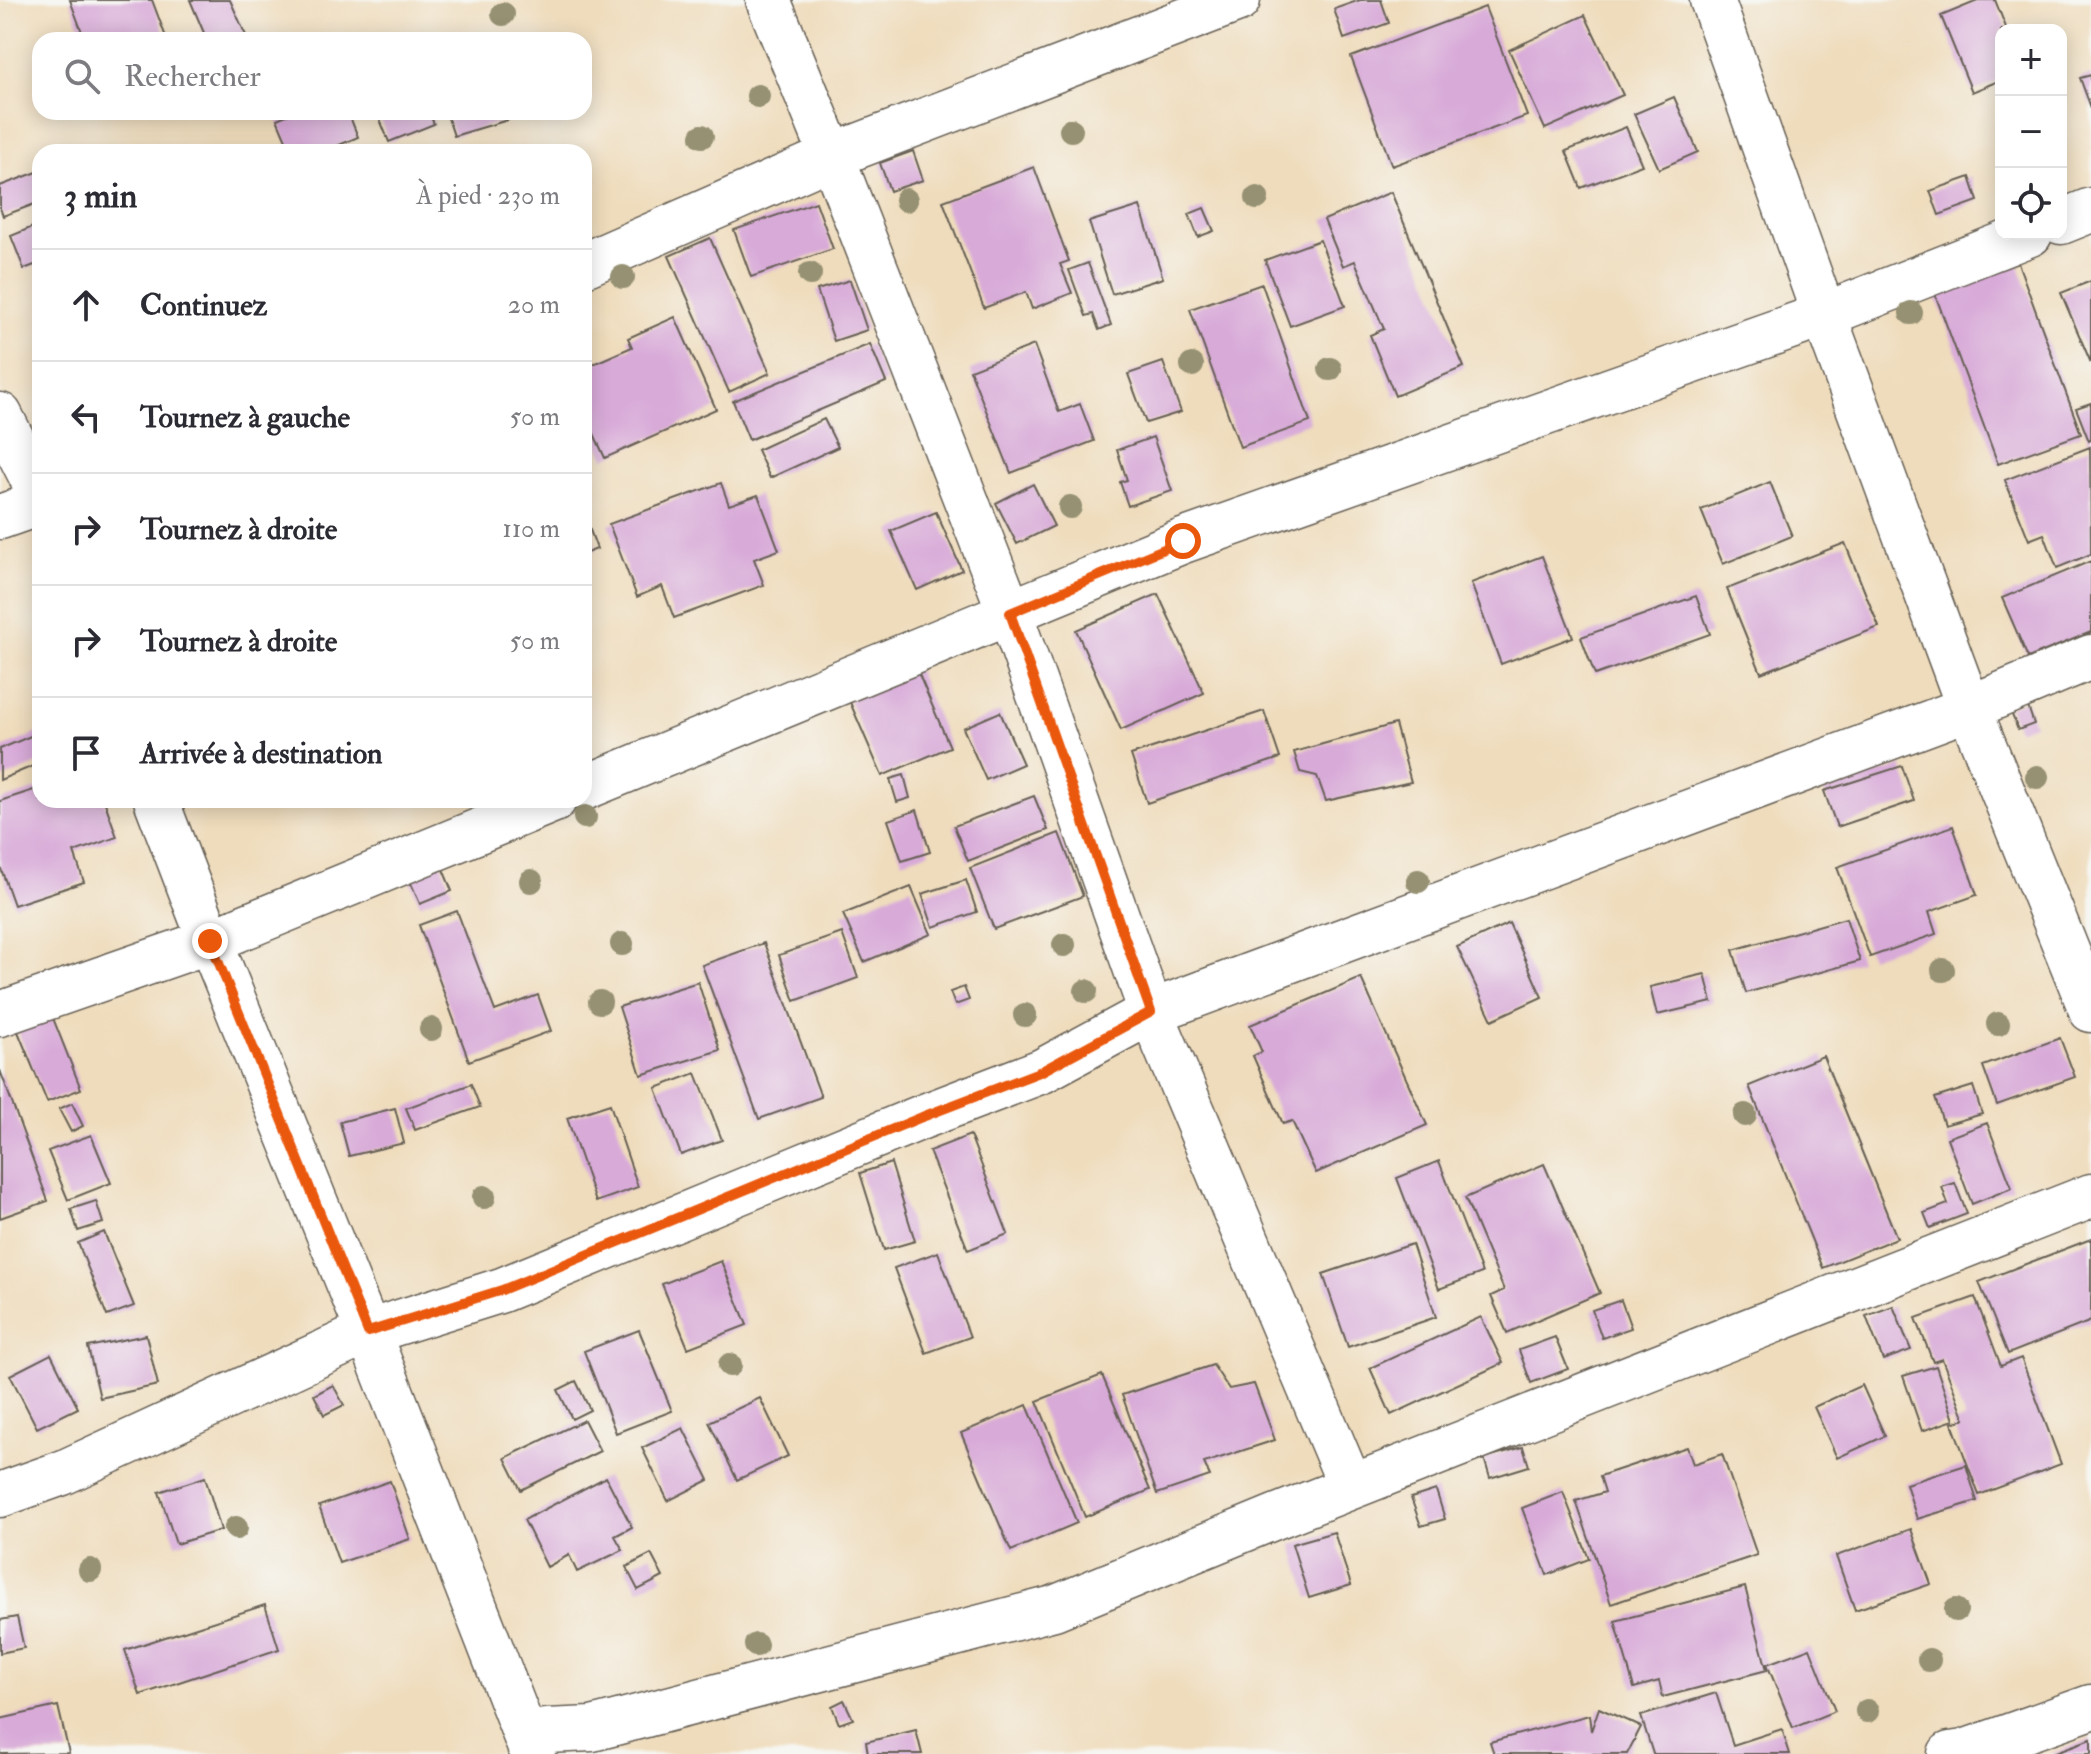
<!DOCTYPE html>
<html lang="fr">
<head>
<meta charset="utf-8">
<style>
	:root { --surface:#fff; --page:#f7f7f7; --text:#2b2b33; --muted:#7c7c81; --line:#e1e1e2 }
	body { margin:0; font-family:"IM FELL Double Pica",serif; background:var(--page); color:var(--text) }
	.controls { position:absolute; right:24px; top:24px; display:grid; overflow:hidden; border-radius:16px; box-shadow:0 4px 20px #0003 }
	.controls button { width:72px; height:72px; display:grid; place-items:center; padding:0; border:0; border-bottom:2px solid var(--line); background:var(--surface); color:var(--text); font:40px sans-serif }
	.stop { position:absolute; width:24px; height:24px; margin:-18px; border:6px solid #ea580c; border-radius:50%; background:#fff }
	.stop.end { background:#ea580c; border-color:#fff; box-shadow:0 2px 8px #0008 }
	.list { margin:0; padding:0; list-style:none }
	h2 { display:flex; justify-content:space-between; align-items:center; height:104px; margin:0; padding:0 32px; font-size:34px }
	h2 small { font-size:26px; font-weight:400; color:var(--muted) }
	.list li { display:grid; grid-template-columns:52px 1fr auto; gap:24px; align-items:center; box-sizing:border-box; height:112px; padding:0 32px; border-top:2px solid var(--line) }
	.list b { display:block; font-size:30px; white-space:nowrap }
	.list em { font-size:26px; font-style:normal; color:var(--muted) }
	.icon { flex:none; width:44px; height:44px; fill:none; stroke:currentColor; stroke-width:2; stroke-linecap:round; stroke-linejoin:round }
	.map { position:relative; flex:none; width:2091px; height:1754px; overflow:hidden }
	.search { position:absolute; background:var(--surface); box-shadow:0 4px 20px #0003; left:32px; top:32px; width:560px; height:88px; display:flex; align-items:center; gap:20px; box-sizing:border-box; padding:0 28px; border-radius:24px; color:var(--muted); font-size:30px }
	.panel { position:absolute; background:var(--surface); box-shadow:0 4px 20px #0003; left:32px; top:144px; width:560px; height:664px; border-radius:24px }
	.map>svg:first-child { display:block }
	.building { fill:#d8aad8 }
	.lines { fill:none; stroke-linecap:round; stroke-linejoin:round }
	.minor-casing { stroke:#665f54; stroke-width:47 }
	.minor { stroke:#fff; stroke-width:44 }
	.tree { fill:#969173 }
	.route { stroke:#ea580c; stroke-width:10 }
</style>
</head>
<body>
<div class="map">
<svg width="2091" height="1754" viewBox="0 0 2091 1754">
	<rect width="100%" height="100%" fill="#f6f6f2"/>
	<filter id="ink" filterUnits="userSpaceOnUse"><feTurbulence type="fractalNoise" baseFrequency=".0125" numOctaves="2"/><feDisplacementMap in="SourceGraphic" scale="16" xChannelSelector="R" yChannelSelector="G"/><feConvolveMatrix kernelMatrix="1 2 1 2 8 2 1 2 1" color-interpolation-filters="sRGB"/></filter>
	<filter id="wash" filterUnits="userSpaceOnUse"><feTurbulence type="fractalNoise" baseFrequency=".006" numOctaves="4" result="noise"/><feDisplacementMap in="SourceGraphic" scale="32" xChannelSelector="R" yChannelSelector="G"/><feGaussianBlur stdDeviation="1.8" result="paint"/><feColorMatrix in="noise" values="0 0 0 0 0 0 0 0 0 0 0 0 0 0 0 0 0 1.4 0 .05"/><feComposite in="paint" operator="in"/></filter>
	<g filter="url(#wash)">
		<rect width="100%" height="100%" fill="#efdcbc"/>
		<g id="blocks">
			<path class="building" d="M70 0H152L167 40H85Z
				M190 0H230L248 40H207Z
				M1360 0H1381L1389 23 1344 39 1334 9Z
				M1980 0H1995L2007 30H2001V80L1972 92 1941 16Z
				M1485 7 1527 116 1392 166 1351 57Z
				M1585 15 1623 95 1545 129 1509 50Z
				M2091 75V108L2080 78Z
				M1674 97 1698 152 1659 169 1634 114Z
				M293 112H348L358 137 323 152H291L277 119Z
				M377 112H429L434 124 389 142Z
				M446 112H519L521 116 454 136Z
				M1626 127 1642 165 1581 188 1566 151Z
				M913 151 923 180 890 191 880 163Z
				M1034 167 1069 261 1060 264 1072 293 1032 309 1026 292 984 308 943 201Z
				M40 171V202L3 216 0 208V186Z
				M1970 177 1978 201 1939 215 1930 191Z
				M1391 192 1464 367 1395 396 1370 335 1384 329 1355 261 1343 266 1324 220Z
				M816 202 833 249 751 277 734 230Z
				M1140 206 1163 278 1112 294 1089 222Z
				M1204 208 1214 231 1198 237 1189 214Z
				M40 224V263L24 269 11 236Z
				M710 238 770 373 729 392 669 256Z
				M1320 240 1345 306 1290 326 1265 260Z
				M1088 263 1111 325 1099 330 1093 314 1086 316 1069 270Z
				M2018 263 2081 434 1998 464 1935 294Z
				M850 280 867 330 834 341 817 290Z
				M2091 281V363L2061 293Z
				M1262 284 1310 422 1240 447 1190 309Z
				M675 317 716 409 605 458 584 412V368L632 347 628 338Z
				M870 344 886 382 749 440 733 401Z
				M1034 345 1059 412 1080 404 1094 441 1011 473 970 370Z
				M1163 362 1181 412 1146 423 1128 374Z
				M2091 403V440L2089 441 2076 408Z
				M824 419 838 447 770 478 757 450Z
				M1153 437 1172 491 1128 506 1120 482 1127 480 1117 450Z
				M2090 447 2091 554 2057 568 2044 534 2029 540 2005 480Z
				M1770 482 1792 536 1723 564 1701 510Z
				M721 483 729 505 758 495 779 550 754 559 764 585 674 618 662 586 637 597 609 524Z
				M1033 484 1054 526 1017 544 996 503Z
				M936 512 962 570 917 590 891 531Z
				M587 522 597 549 584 554V523Z
				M1845 543 1879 627 1761 673 1727 589Z
				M1542 556 1573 637 1501 664 1471 583Z
				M2091 561V632L2028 658 2002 598Z
				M1158 594 1204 693 1121 730 1076 630Z
				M1696 596 1710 634 1595 675 1581 637Z
				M917 670 950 747 882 776 849 700Z
				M2026 701 2034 724 2018 730 2009 707Z
				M1264 711 1280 758 1147 803 1131 755Z
				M1000 712 1023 764 986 780 963 728Z
				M1395 724 1411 782 1326 801 1317 776 1300 772 1294 752Z
				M40 732V763L0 780V749Z
				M1902 766 1914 801 1837 827 1824 791Z
				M904 775 910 798 897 802 890 779Z
				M40 788V800H104L117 837 74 852 84 882 14 905 0 866V801Z
				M1034 796 1048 830 968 861 954 826Z
				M917 810 930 852 902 861 888 820Z
				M1953 826 1977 895 1929 912 1936 934 1870 957 1837 867Z
				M1059 833 1083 896 994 929 970 868Z
				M438 857 452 891 420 904 406 872Z
				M966 880 977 912 933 927 922 894Z
				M911 887 931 934 864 962 843 914Z
				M457 911 495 1011 538 995 551 1031 469 1061 419 925Z
				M1846 918 1860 961 1746 993 1733 950Z
				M1509 923 1542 997 1492 1020 1457 947Z
				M842 933 858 978 795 1001 779 955Z
				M764 943 821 1097 759 1119 702 965Z
				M1705 974 1712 1002 1657 1015 1650 987Z
				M1361 978 1427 1125 1316 1173 1292 1121 1283 1124 1253 1056 1262 1052 1250 1025Z
				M698 982 720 1050 641 1075 619 1007Z
				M964 987 969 1000 955 1005 950 992Z
				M47 1003 81 1089 47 1102 12 1017Z
				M2060 1038 2075 1077 1997 1105 1983 1066Z
				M1823 1056 1897 1238 1823 1268 1749 1086Z
				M0 1070 48 1201 0 1218Z
				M696 1073 722 1140 681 1155 656 1088Z
				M471 1084 480 1107 415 1130 406 1108Z
				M1973 1086 1982 1114 1944 1125 1935 1098Z
				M72 1103 83 1126 71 1132 59 1109Z
				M610 1104 638 1187 596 1202 567 1118Z
				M395 1108 404 1143 349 1156 340 1122Z
				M1987 1123 2012 1188 1972 1204 1947 1138Z
				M91 1135 111 1183 68 1200 48 1151Z
				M970 1135 1008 1234 968 1250 929 1151Z
				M1439 1161 1482 1273 1439 1289 1397 1178Z
				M891 1163 915 1241 884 1250 860 1173Z
				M1544 1164 1600 1293 1507 1333 1491 1296 1504 1290 1465 1198Z
				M1955 1183 1967 1214 1930 1228 1924 1213 1948 1204 1942 1187Z
				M96 1201 103 1223 78 1231 71 1209Z
				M104 1232 134 1306 107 1316 78 1243Z
				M2091 1239V1321L2008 1354 1979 1282Z
				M1412 1244 1436 1317 1348 1347 1323 1274Z
				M938 1252 970 1337 926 1353 894 1268Z
				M721 1261 747 1325 688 1348 662 1284Z
				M1975 1297 2001 1366 2021 1358 2061 1464 1979 1495 1952 1423 1965 1419 1942 1359 1933 1362 1916 1318Z
				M1621 1300 1631 1328 1602 1338 1592 1310Z
				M1893 1306 1911 1350 1883 1360 1866 1316Z
				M1481 1317 1503 1363 1391 1415 1370 1368Z
				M639 1330 672 1411 616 1433 584 1351Z
				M146 1335 158 1385 100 1398 88 1347Z
				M1555 1337 1568 1369 1531 1383 1519 1350Z
				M51 1354 78 1408 37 1428 10 1375Z
				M1213 1365 1229 1389 1254 1384 1275 1440 1204 1463 1210 1476 1157 1494 1122 1395Z
				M1936 1366 1954 1420 1922 1431 1903 1376Z
				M1102 1375 1150 1490 1085 1517 1037 1401Z
				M576 1381 590 1410 572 1419 558 1390Z
				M333 1385 344 1405 324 1415 314 1395Z
				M1862 1385 1885 1436 1837 1458 1814 1407Z
				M760 1398 788 1456 737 1480 709 1422Z
				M1027 1405 1077 1523 1011 1551 961 1433Z
				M584 1420 600 1451 521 1490 505 1458Z
				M683 1428 709 1480 668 1501 642 1448Z
				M1523 1447 1529 1466 1490 1478 1484 1458Z
				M1687 1447 1693 1464 1722 1454 1757 1555 1611 1604 1576 1501 1605 1492 1600 1476Z
				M1966 1465 1977 1501 1917 1519 1906 1484Z
				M205 1477 221 1530 176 1544 159 1492Z
				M606 1477 632 1527 615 1536 623 1550 577 1572 569 1555 547 1567 524 1520Z
				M390 1481 410 1539 339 1563 319 1506Z
				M1436 1490 1445 1519 1421 1526 1411 1498Z
				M1563 1492 1589 1559 1547 1575 1522 1508Z
				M1911 1529 1931 1584 1855 1610 1836 1556Z
				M1334 1532 1351 1585 1309 1598 1292 1544Z
				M651 1554 663 1577 638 1590 626 1567Z
				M1745 1587 1767 1670 1663 1697 1659 1681 1634 1688 1615 1621Z
				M265 1605 279 1649 140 1695 125 1650Z
				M17 1617 24 1648 0 1653V1620Z
				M1810 1648 1835 1711 1793 1728 1767 1664Z
				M1716 1693 1733 1745 1782 1729 1790 1754H1653L1641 1716Z
				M844 1700 853 1719 839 1724 832 1706Z
				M58 1706 69 1753 0 1754V1719Z
				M1599 1708 1641 1727 1627 1754H1494L1490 1742 1589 1715 1591 1731Z
				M916 1730 922 1754H868L866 1742Z
				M2091 1739V1754H2050Z"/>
		</g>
	</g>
	<g filter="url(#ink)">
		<use href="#blocks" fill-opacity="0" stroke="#665f54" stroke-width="2"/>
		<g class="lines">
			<defs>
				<path id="minor" d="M768 0 832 156 1010 613 1151 1012 1351 1487
					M1712 0 1824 315 1969 708 2091 1010
					M2061 222 2091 210
					M584 265 832 156 1238 0
					M0 415 40 494
					M0 517 40 503
					M584 788 1183 541 1824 315 2030 234
					M156 800 210 941 368 1332 530 1748 546 1731 592 1729 1054 1608 1275 1517 2091 1196
					M0 1014 210 941 554 800
					M0 1495 62 1473 368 1332 502 1290 922 1117 1042 1071 1151 1012 1969 708 2091 657
					M1950 1754 1964 1752 2091 1707"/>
			</defs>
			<use href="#minor" class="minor-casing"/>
			<use href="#minor" class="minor"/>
		</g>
		<g class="tree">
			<circle cx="503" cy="14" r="12"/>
			<circle cx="758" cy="96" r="12"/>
			<circle cx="1071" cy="130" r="12"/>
			<circle cx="702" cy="136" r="12"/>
			<circle cx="1257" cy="198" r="12"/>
			<circle cx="906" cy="200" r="12"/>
			<circle cx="810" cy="274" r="12"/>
			<circle cx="623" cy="277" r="12"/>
			<circle cx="1911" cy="313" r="12"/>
			<circle cx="1192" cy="365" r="12"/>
			<circle cx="1330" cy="369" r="12"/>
			<circle cx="1070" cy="507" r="12"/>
			<circle cx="2037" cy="777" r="12"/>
			<circle cx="585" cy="817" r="12"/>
			<circle cx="531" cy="881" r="12"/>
			<circle cx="1418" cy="881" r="12"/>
			<circle cx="622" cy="944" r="12"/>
			<circle cx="1064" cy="945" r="12"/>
			<circle cx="1943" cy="970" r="12"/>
			<circle cx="1086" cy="991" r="12"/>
			<circle cx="600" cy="1002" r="12"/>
			<circle cx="1025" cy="1015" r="12"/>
			<circle cx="1998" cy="1024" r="12"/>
			<circle cx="431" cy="1029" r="12"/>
			<circle cx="1745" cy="1115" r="12"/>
			<circle cx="484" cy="1197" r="12"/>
			<circle cx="730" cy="1365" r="12"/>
			<circle cx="236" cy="1528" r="12"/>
			<circle cx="90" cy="1570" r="12"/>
			<circle cx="1956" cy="1610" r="12"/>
			<circle cx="756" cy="1645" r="12"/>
			<circle cx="1929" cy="1660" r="12"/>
			<circle cx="1867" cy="1711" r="12"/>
		</g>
	</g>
	<g class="lines" filter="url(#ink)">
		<path class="route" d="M210 941 368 1332 502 1290 922 1117 1042 1071 1151 1012 1010 613 1183 541"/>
	</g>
</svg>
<div class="controls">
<button>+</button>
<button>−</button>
<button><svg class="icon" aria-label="locate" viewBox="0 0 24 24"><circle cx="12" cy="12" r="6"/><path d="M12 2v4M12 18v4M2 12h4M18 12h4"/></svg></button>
</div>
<div class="stop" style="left:1183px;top:541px"></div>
<div class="stop end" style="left:210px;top:941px"></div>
<div class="search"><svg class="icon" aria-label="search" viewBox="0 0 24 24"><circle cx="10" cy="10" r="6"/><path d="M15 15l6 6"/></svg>Rechercher</div>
<section class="panel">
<h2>3 min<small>À pied · 230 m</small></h2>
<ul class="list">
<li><svg class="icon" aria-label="ahead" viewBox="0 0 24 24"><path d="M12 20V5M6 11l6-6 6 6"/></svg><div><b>Continuez</b></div><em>20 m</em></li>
<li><svg class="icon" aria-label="left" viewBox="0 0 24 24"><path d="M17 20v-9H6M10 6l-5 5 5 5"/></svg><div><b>Tournez à gauche</b></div><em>50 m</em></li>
<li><svg class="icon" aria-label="right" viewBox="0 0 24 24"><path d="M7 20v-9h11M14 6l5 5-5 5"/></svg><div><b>Tournez à droite</b></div><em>110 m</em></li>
<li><svg class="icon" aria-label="right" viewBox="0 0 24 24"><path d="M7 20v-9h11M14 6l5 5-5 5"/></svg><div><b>Tournez à droite</b></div><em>50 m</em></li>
<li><svg class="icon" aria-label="arrive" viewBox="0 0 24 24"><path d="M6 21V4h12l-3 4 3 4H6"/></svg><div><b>Arrivée à destination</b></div></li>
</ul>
</section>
</div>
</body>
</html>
